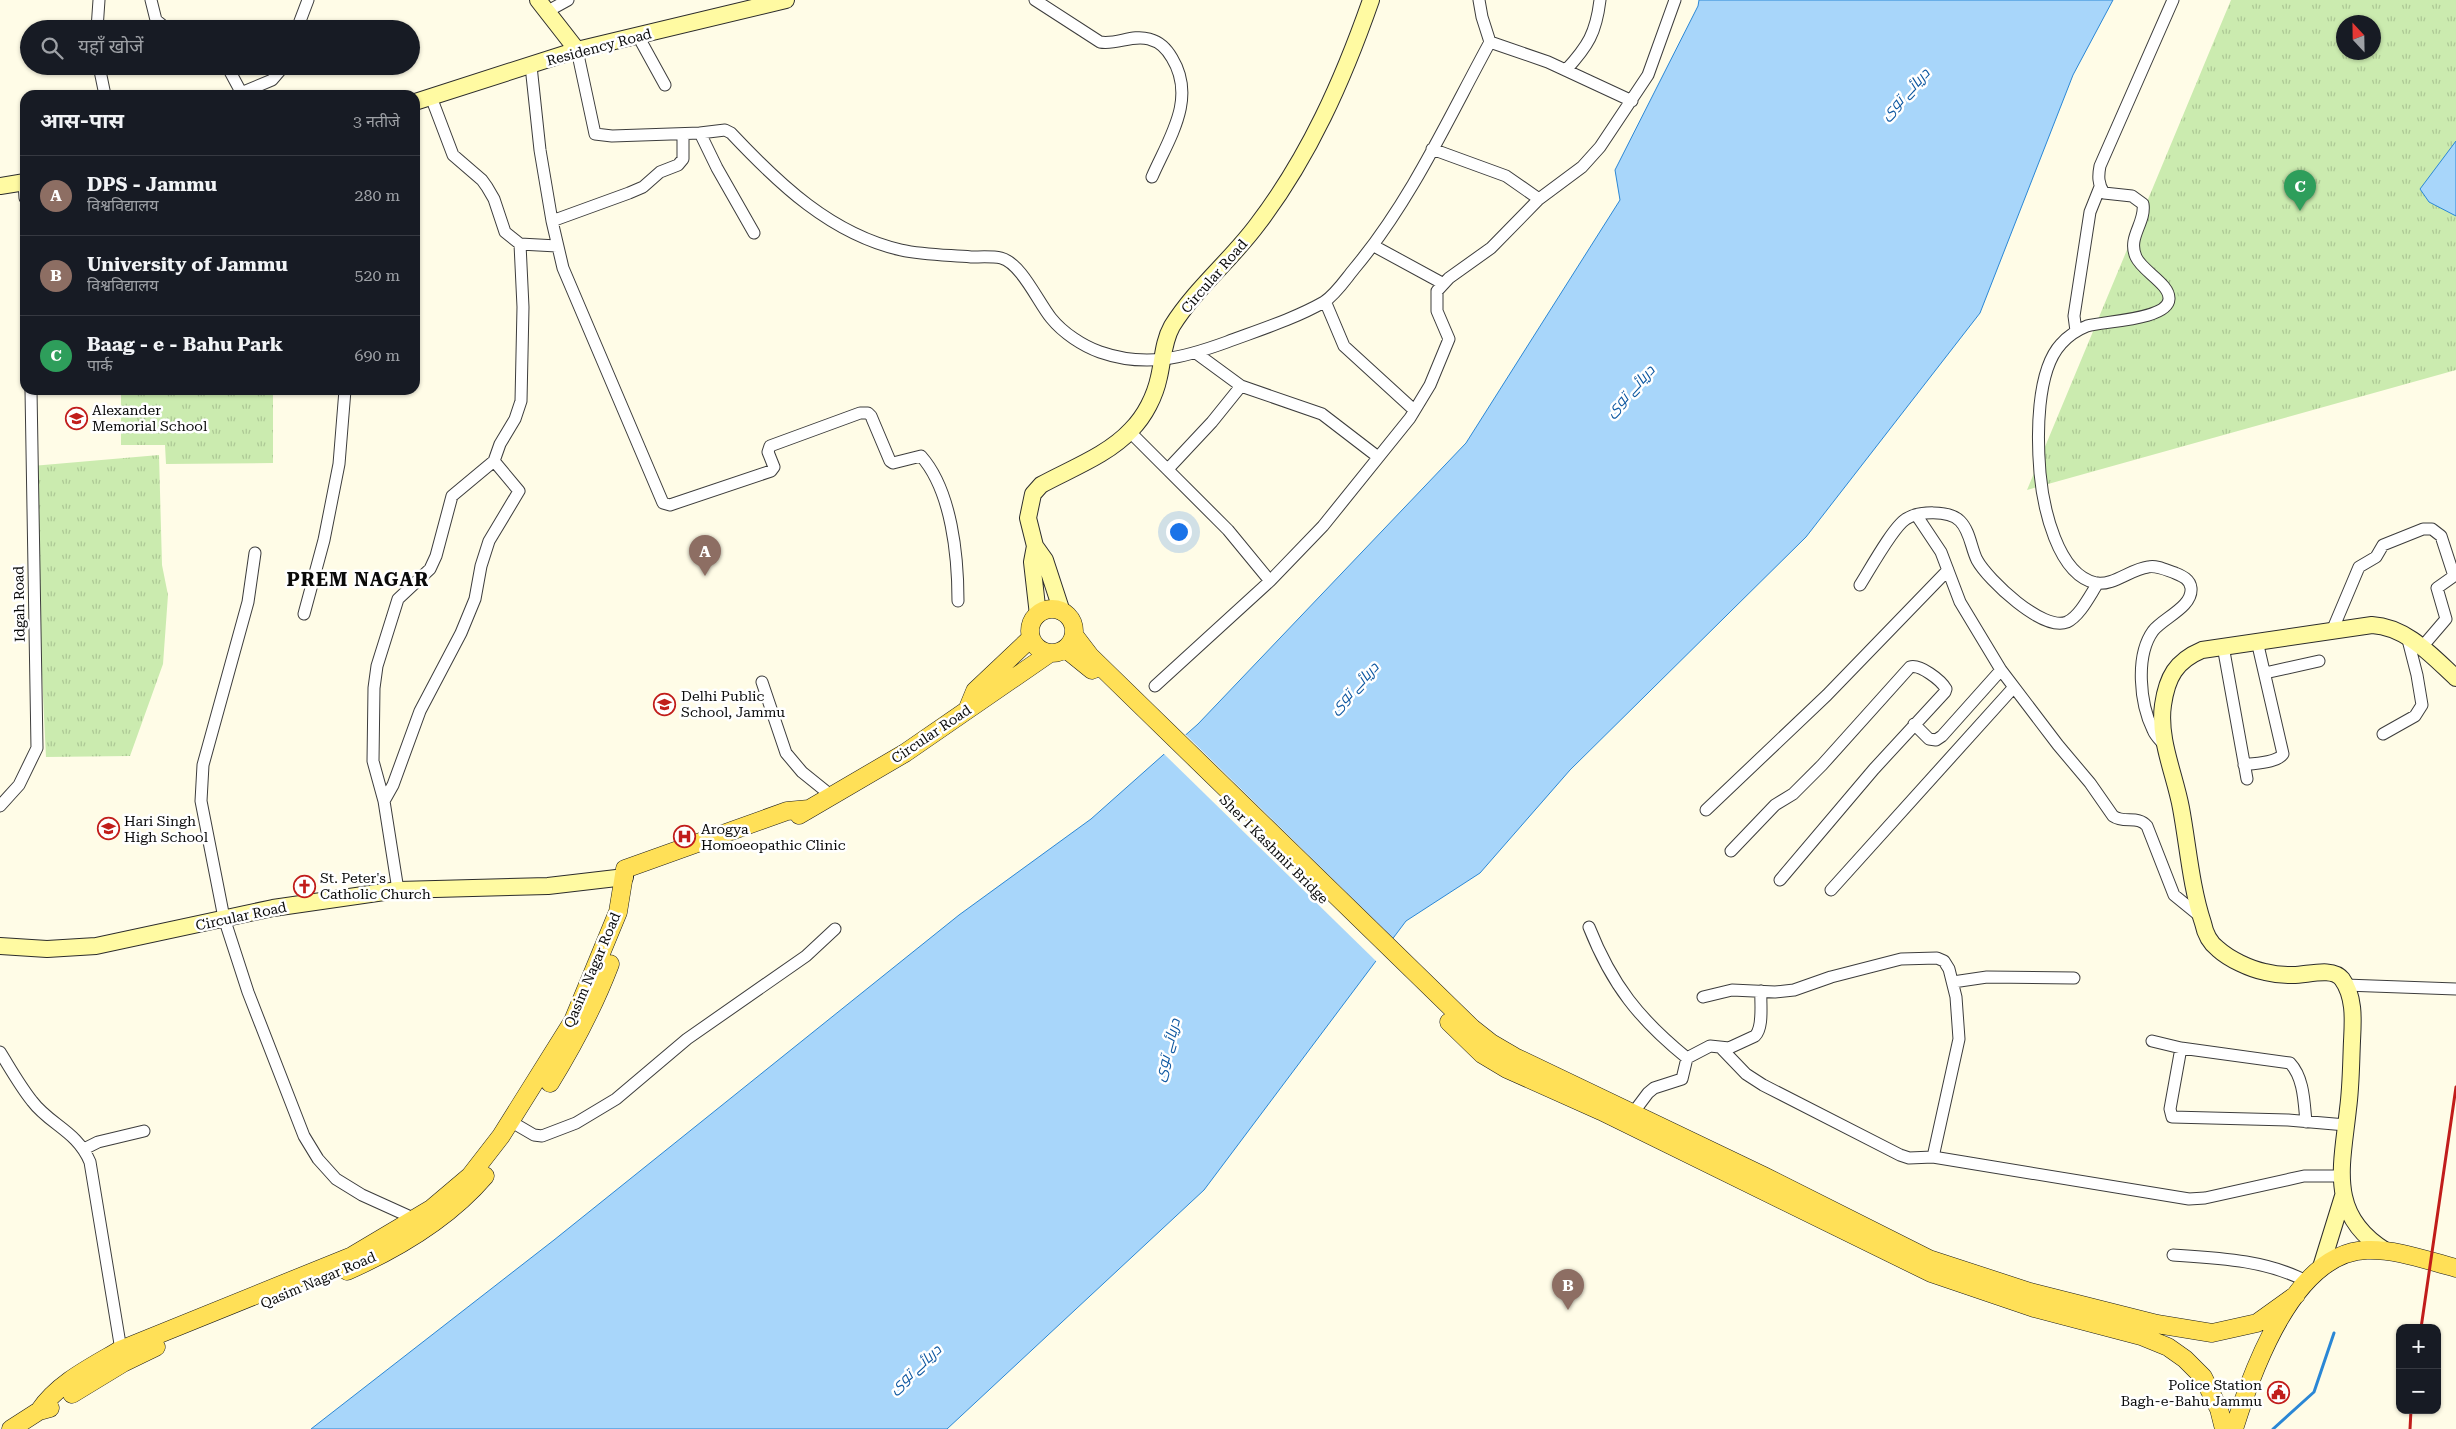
<!DOCTYPE html>
<html lang="hi">
<head>
<meta charset="utf-8">
<style>
	:root { --surface:#171b24; --page:#20242c; --text:#f1f3f6; --muted:#9ea1a6; --line:#363941; --accent:#1a73e8 }
	body { margin:0; font-family:"Roboto Serif",Cairo,"Noto Sans Devanagari",serif; background:var(--page); color:var(--text) }
	.controls { position:absolute; right:15px; bottom:15px; display:grid; overflow:hidden; border-radius:10px; box-shadow:0 1px 4px #0004 }
	.controls button { width:45px; height:45px; display:grid; place-items:center; padding:0; border:0; border-bottom:1px solid var(--line); background:var(--surface); color:var(--text); font:25px sans-serif }
	.compass { position:absolute; left:2336px; top:15px; width:45px; height:45px; border-radius:50%; background:var(--surface); box-shadow:0 1px 4px #0004; rotate:338deg }
	.you { position:absolute; left:1178px; top:531px; width:18px; height:18px; margin:-12px; border:4px solid #fff; border-radius:50%; background:#1a73e8; box-shadow:0 0 0 8px #1a73e833 }
	.badge { display:grid; place-items:center; width:32px; height:32px; border-radius:50%; background:var(--accent); color:#fff; font-size:16px; font-weight:700 }
	.pin { position:absolute; translate:-50% -41px; filter:drop-shadow(0 1px 2px #0008) }
	.pin::after { content:''; position:absolute; top:26px; width:18px; height:15px; background:inherit; clip-path:polygon(0 0,100% 0,50% 100%) }
	.list { margin:0; padding:0; list-style:none }
	h2 { display:flex; justify-content:space-between; align-items:center; height:65px; margin:0; padding:0 20px; font-size:21px }
	h2 small { font-size:16px; font-weight:400; color:var(--muted) }
	.list li { display:grid; grid-template-columns:32px 1fr auto; gap:15px; align-items:center; box-sizing:border-box; height:80px; padding:0 20px; border-top:1px solid var(--line) }
	.list b { display:block; font-size:19px; white-space:nowrap }
	.list p { margin:0; font-size:16px; white-space:nowrap; color:var(--muted) }
	.list em { font-size:16px; font-style:normal; color:var(--muted) }
	.icon { flex:none; width:28px; height:28px; fill:none; stroke:currentColor; stroke-width:2; stroke-linecap:round; stroke-linejoin:round }
	.map { position:relative; flex:none; width:2456px; height:1429px; overflow:hidden }
	.search { position:absolute; background:var(--surface); box-shadow:0 1px 4px #0004; left:20px; top:20px; width:400px; height:55px; display:flex; align-items:center; gap:12px; box-sizing:border-box; padding:0 18px; border-radius:28px; color:var(--muted); font-size:19px }
	.panel { position:absolute; background:var(--surface); box-shadow:0 1px 4px #0004; left:20px; top:90px; width:400px; height:305px; border-radius:15px }
	.map>svg:first-child { display:block }
	.grass { fill:url(#grass-tufts); fill-rule:evenodd }
	.water { fill:#a8d6fa; stroke:#2b87d5 }
	.pier { fill:#fffce7 }
	.lines { fill:none; stroke-linecap:round; stroke-linejoin:round }
	.stream { stroke:#2b87d5; stroke-width:3 }
	.street-casing { stroke:#3d3d3d; stroke-width:13 }
	.secondary-casing { stroke:#2c2c2c; stroke-width:18 }
	.primary-casing { stroke:#1b1b1b; stroke-width:19 }
	.street { stroke:#fff; stroke-width:11 }
	.secondary { stroke:#fffaa2; stroke-width:16 }
	.primary { stroke:#ffe057; stroke-width:18 }
	.rail { stroke:#c11d1b; stroke-width:3 }
	.labels { text-anchor:middle; stroke-width:5; stroke-linejoin:round; paint-order:stroke }
	.street-label { font-size:14px; fill:#0a0a0a; stroke:#fff }
	.poi-label { font-size:14px; fill:#0a0a0a; stroke:#fff; text-anchor:start }
	.water-label { font-size:15px; font-style:italic; fill:#0e58a1; stroke:#fff }
	.district-label { font-size:19px; font-weight:bold; letter-spacing:1px; fill:#0a0a0a; stroke:#fff }
</style>
</head>
<body>
<div class="map">
<svg width="2456" height="1429" viewBox="0 0 2456 1429">
	<defs>
		<pattern id="grass-tufts" width="24" height="20" patternUnits="userSpaceOnUse" patternTransform="scale(1.25)"><rect width="24" height="20" fill="#cbebaf"/><path d="M3 7l-1-3M5 7V3M7 7l1-3M15 17l-1-3M17 17v-4M19 17l1-3" fill="none" stroke="#adc895"/></pattern>
	</defs>
	<rect width="100%" height="100%" fill="#fffce7"/>
	<path class="grass" d="M2231 0H2456V370L2027 490ZM2344 22H2374V52H2344Z
		M121 390H273V463L166 464 165 445H121Z
		M159 455 162 565 168 595 163 664 130 756 46 757 32 466Z"/>
	<path class="water" d="M1699 0H2113L2073 75 1980 313 1806 537 1570 770 1480 873 1406 921 1204 1190 947 1429H311L554 1240 959 915 1091 819 1198 724 1466 443 1620 200 1615 170 1698 6Z
		M2456 141V216L2429 202 2420 189Z"/>
	<path class="pier" d="M1184 733 1395 940 1378 963 1162 752Z"/>
	<g class="lines">
		<path class="stream" d="M2273 1429 2314 1392 2334 1333"/>
		<defs>
			<path id="street" d="M151 0 156 20 167 29
				M1035 0 1100 42C1117 45 1132 34 1149 39 1160 42 1166 48 1172 58 1197 99 1169 138 1152 177
				M548 11 568 0
				M97 29 99 0
				M297 29 308 0
				M638 36 665 85
				M1490 42 1548 62 1632 101
				M577 50 595 134 612 136 700 133
				M99 66 105 95
				M227 66 241 92
				M531 66 540 150 552 221 563 268 663 503 670 505 771 471 774 467 768 452 770 446 860 413H868L871 416 890 461 893 463 921 456C952 491 958 557 958 601
				M1566 70C1588 46 1596 33 1600 0
				M236 95 272 80 284 66
				M431 97 453 155 482 180 487 187 494 199 505 232 520 244 557 246
				M1432 149 1506 176 1539 199
				M24 182 25 198
				M552 221 629 193 643 187 660 172 678 165 683 159V135
				M754 233 717 168 700 133 725 130 731 133C779 184 831 234 901 250 924 255 948 255 971 257 980 257 992 256 1001 258 1021 263 1038 302 1051 318 1063 333 1083 346 1100 352 1146 368 1183 358 1227 342 1259 330 1294 319 1324 302 1336 294 1345 280 1354 269 1411 201 1448 119 1490 42L1482 17 1479 0
				M1374 246 1442 283
				M1325 301 1344 346 1414 410
				M2076 331 2074 316 2090 212 2100 187
				M1196 353 1241 386 1322 414 1378 457
				M1130 432 1228 530 1270 581
				M1168 469 1212 422 1241 386
				M1917 516 1941 552 1960 602 2001 670 2058 745 2090 783 2113 816C2124 824 2138 815 2147 826L2174 895 2201 917
				M255 553 248 602 203 765 201 801 224 918 248 992 304 1136 318 1159 336 1179 362 1195 415 1219
				M1860 585C1869 571 1893 527 1906 519 1918 511 1949 510 1960 521 1970 531 1971 548 1977 560 1988 580 2043 632 2067 622 2080 616 2090 595 2098 583
				M304 614 324 540 339 464 345 390
				M2332 631 2359 567 2376 557 2383 545 2423 529H2432L2441 536 2454 576 2437 588 2446 619 2422 647
				M2223 646 2247 779
				M2265 673 2319 661
				M762 682 786 753 802 772 833 797
				M1155 686 1270 581 1323 526 1410 418 1430 385 1449 339 1437 311V291L1449 278 1491 248 1539 199 1582 167 1600 147 1648 75 1675 0
				M1914 724 1929 739 1936 740 1942 736 2001 670
				M2383 734 2415 716 2422 705 2417 675 2407 636
				M2165 746C2161 741 2155 736 2153 730 2140 704 2135 656 2153 631 2163 618 2193 607 2191 588 2190 579 2182 576 2175 573 2166 570 2157 565 2148 567 2131 569 2113 586 2096 583 2057 575 2043 506 2040 473 2037 437 2036 371 2061 344 2068 336 2077 330 2087 326 2103 321 2168 320 2169 299 2170 284 2142 271 2136 257 2127 237 2146 223 2143 204L2132 196 2104 193C2098 184 2098 176 2100 166L2173 0
				M2244 765C2255 763 2277 763 2283 754L2257 641
				M384 801 393 785 420 711 461 633 475 599 481 566 489 541 519 491 494 461
				M0 806 19 785 37 748 31 390
				M1706 810 1827 695 1948 570
				M1731 851 1775 805 1793 794 1822 765 1910 667C1920 664 1941 680 1946 689L1945 692 1874 769 1780 880
				M398 890 384 801 373 761 374 688 377 666 398 599 430 569 436 556 452 496 494 461 500 444 515 419 521 401 523 307 520 244
				M1831 890 2014 687
				M1589 927C1612 985 1639 1019 1687 1058L1710 1046 1729 1048 1755 1036C1764 1027 1760 1003 1761 991
				M1953 982 1987 977 2074 978
				M2345 985 2456 989
				M1703 997 1732 990 1775 992 1794 990 1831 977 1901 959 1937 958 1944 961 1949 969 1956 997 1959 1039 1933 1157
				M2152 1041 2181 1048 2290 1063C2304 1078 2304 1102 2306 1122
				M1721 1048 1746 1074 1763 1085 1900 1155 1909 1158 1933 1157 2189 1199 2205 1198 2304 1176H2341
				M2181 1048 2170 1109 2172 1117 2288 1120 2346 1125
				M0 1052C10 1068 20 1086 32 1101 50 1125 77 1131 90 1162L122 1356
				M1633 1113 1648 1093 1654 1088 1682 1079 1687 1058
				M510 1121 534 1135 542 1136 576 1123 616 1099 687 1039 806 956 835 929
				M84 1149 98 1142 144 1131
				M2173 1255C2219 1258 2267 1260 2308 1282"/>
			<path id="secondary" d="M538 0 577 50
				M415 102 577 50 786 0
				M0 186 25 182
				M1035 546 1032 562 1038 615
				M1062 612 1045 560 1035 546 1028 518 1033 494 1041 485C1070 469 1108 455 1131 430 1145 416 1155 396 1159 377 1163 360 1163 342 1172 326 1195 289 1231 260 1257 225 1309 157 1343 80 1371 0
				M0 946 47 949 96 946 273 908 398 890 548 886 625 877
				M2386 1251C2327 1215 2342 1166 2348 1109 2351 1087 2351 1064 2352 1041 2353 1021 2355 997 2342 979 2332 966 2305 976 2291 975 2282 975 2273 974 2265 972 2250 969 2229 959 2218 949 2210 943 2205 933 2203 923 2191 887 2188 846 2181 808 2175 775 2158 739 2163 705 2167 677 2176 661 2202 650L2372 625C2407 627 2432 656 2456 678
				M2321 1267 2343 1196"/>
			<path id="primary" d="M1030 631a22 22 0 1 1 44 0a22 22 0 1 1-44 0Z
				M1074 635 1090 656 1472 1028 1491 1043 1515 1057 1764 1176 1929 1259 2030 1292 2157 1324 2212 1333 2257 1323 2296 1295
				M1066 649 1092 670
				M968 708 975 691 1031 638
				M799 815 905 753 1050 653
				M1449 1022 1482 1054 1507 1069 1601 1111 1931 1273 2034 1308 2141 1336 2168 1347 2185 1359 2203 1377 2219 1409 2224 1429
				M550 1083C574 1044 594 1006 610 964
				M347 1271C397 1249 449 1218 485 1176
				M72 1394 123 1363 156 1347
				M39 1411C58 1383 91 1367 120 1350L352 1256 431 1209 470 1176 501 1136 573 1021 618 912 625 869 787 811 809 809
				M11 1429 39 1411 50 1408
				M2234 1429C2252 1371 2294 1252 2367 1250 2397 1249 2428 1261 2456 1268"/>
		</defs>
		<use href="#street" class="street-casing"/>
		<use href="#secondary" class="secondary-casing"/>
		<use href="#primary" class="primary-casing"/>
		<use href="#street" class="street"/>
		<use href="#secondary" class="secondary"/>
		<use href="#primary" class="primary"/>
		<path class="rail" d="M2421 1328 2456 1087
			M2410 1429 2411 1410"/>
	</g>
	<defs>
		<symbol id="school-ring" viewBox="-11 -11 22 22"><circle r="9.5" fill="#fff" stroke="#c11d1b" stroke-width="1.5"/><path d="M0-5L7-2L0 1L-7-2ZM-4 1L0 2.5L4 1V4Q0 6-4 4Z" fill="#c11d1b"/></symbol>
		<symbol id="hospital-ring" viewBox="-11 -11 22 22"><circle r="9.5" fill="#fff" stroke="#c11d1b" stroke-width="1.5"/><path d="M-5-5h3v3.5h4V-5h3V5h-3V1.5h-4V5h-3Z" fill="#c11d1b"/></symbol>
		<symbol id="church-ring" viewBox="-11 -11 22 22"><circle r="9.5" fill="#fff" stroke="#c11d1b" stroke-width="1.5"/><path d="M-1.2-6h2.4v3.5h3.3v2.4h-3.3V6h-2.4V-.1h-3.3v-2.4h3.3Z" fill="#c11d1b"/></symbol>
		<symbol id="civic-ring" viewBox="-11 -11 22 22"><circle r="9.5" fill="#fff" stroke="#c11d1b" stroke-width="1.5"/><path d="M-.6-6.5H3V-4.5H.6V-3L4-1V1h2V6H-6V1h2V-1L-.6-3ZM-1.2 2.5V6h2.4V2.5Z" fill="#c11d1b"/></symbol>
	</defs>
	<g fill-rule="evenodd">
		<use href="#school-ring" x="64" y="406" width="25" height="25"/>
		<use href="#school-ring" x="652" y="692" width="25" height="25"/>
		<use href="#school-ring" x="96" y="816" width="25" height="25"/>
		<use href="#hospital-ring" x="672" y="824" width="25" height="25"/>
		<use href="#church-ring" x="292" y="874" width="25" height="25"/>
		<use href="#civic-ring" x="2266" y="1380" width="25" height="25"/>
	</g>
	<g class="labels">
		<g class="street-label">
			<text transform="translate(599 47) rotate(-15)" y="5">Residency Road</text>
			<text transform="translate(1214 276) rotate(-49)" y="5">Circular Road</text>
			<text transform="translate(19 604) rotate(-91)" y="5">Idgah Road</text>
			<text transform="translate(931 734) rotate(-34)" y="5">Circular Road</text>
			<text transform="translate(1274 849) rotate(45)" y="5">Sher I Kashmir Bridge</text>
			<text transform="translate(241 916) rotate(-12)" y="5">Circular Road</text>
			<text transform="translate(592 970) rotate(-67)" y="5">Qasim Nagar Road</text>
			<text transform="translate(318 1280) rotate(-23)" y="5">Qasim Nagar Road</text>
		</g>
		<g class="poi-label">
			<text x="92" y="415">Alexander<tspan x="92" dy="16">Memorial School</tspan></text>
			<text x="681" y="701">Delhi Public<tspan x="681" dy="16">School, Jammu</tspan></text>
			<text x="124" y="826">Hari Singh<tspan x="124" dy="16">High School</tspan></text>
			<text x="701" y="834">Arogya<tspan x="701" dy="16">Homoeopathic Clinic</tspan></text>
			<text x="320" y="883">St. Peter's<tspan x="320" dy="16">Catholic Church</tspan></text>
			<text x="2262" y="1390" text-anchor="end">Police Station<tspan x="2262" dy="16">Bagh-e-Bahu Jammu</tspan></text>
		</g>
		<g class="water-label">
			<text transform="translate(1905 94) rotate(-47)" y="5">دریائے توی</text>
			<text transform="translate(1630 391) rotate(-47)" y="5">دریائے توی</text>
			<text transform="translate(1354 688) rotate(-47)" y="5">دریائے توی</text>
			<text transform="translate(1167 1050) rotate(-75)" y="5">دریائے توی</text>
			<text transform="translate(915 1369) rotate(-42)" y="5">دریائے توی</text>
		</g>
		<g class="district-label">
			<text x="358" y="586">PREM NAGAR</text>
		</g>
	</g>
</svg>
<div class="controls">
<button>+</button>
<button>−</button>
</div>
<svg class="compass" viewBox="-18 -18 36 36"><path d="M0-13l5 13h-10z" fill="#e53935"/><path d="M0 13l5-13h-10z" fill="#9ea1a6"/></svg>
<div class="you"></div>
<div class="pin badge" style="left:705px;top:576px;background:#8d6e63">A</div>
<div class="pin badge" style="left:1568px;top:1310px;background:#8d6e63">B</div>
<div class="pin badge" style="left:2300px;top:211px;background:#2e9e5b">C</div>
<div class="search"><svg class="icon" aria-label="search" viewBox="0 0 24 24"><circle cx="10" cy="10" r="6"/><path d="M15 15l6 6"/></svg>यहाँ खोजें</div>
<section class="panel">
<h2>आस-पास<small>3 नतीजे</small></h2>
<ul class="list">
<li><span class="badge" style="background:#8d6e63">A</span><div><b>DPS - Jammu</b><p>विश्वविद्यालय</p></div><em>280 m</em></li>
<li><span class="badge" style="background:#8d6e63">B</span><div><b>University of Jammu</b><p>विश्वविद्यालय</p></div><em>520 m</em></li>
<li><span class="badge" style="background:#2e9e5b">C</span><div><b>Baag - e - Bahu Park</b><p>पार्क</p></div><em>690 m</em></li>
</ul>
</section>
</div>
</body>
</html>
